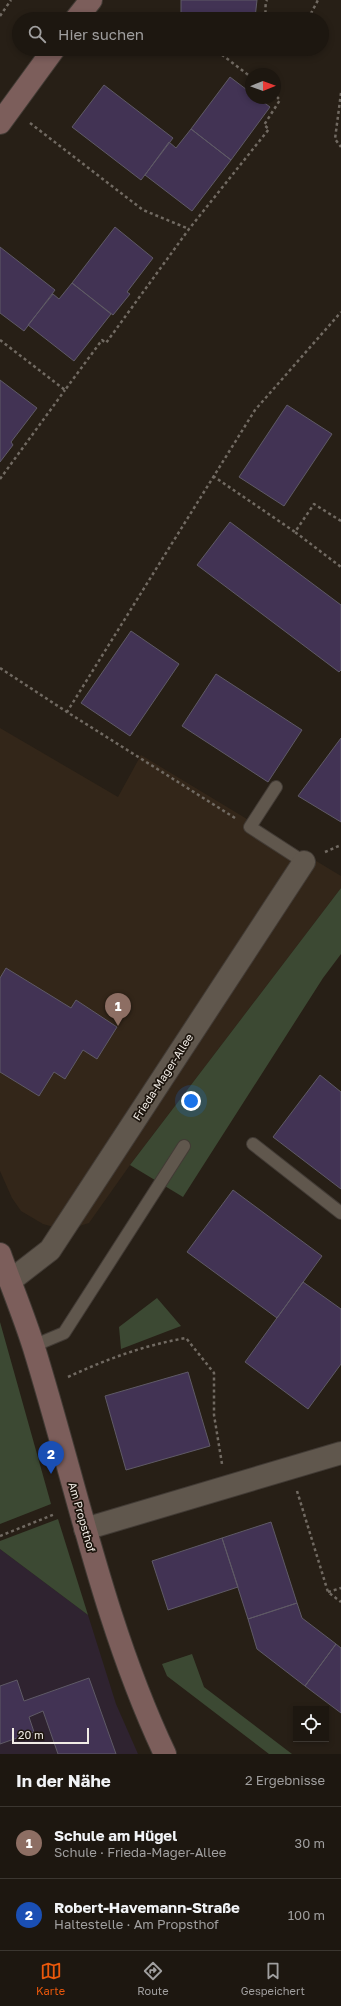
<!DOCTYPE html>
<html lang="de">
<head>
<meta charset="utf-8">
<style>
	:root { --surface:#1d1710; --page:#252019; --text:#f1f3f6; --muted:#a09f9f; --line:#3b3630; --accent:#ea580c }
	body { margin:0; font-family:"Golos Text",sans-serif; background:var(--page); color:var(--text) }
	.controls { position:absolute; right:12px; bottom:12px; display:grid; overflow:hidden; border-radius:0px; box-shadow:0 2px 6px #0003 }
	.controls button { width:36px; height:36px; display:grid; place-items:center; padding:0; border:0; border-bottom:1px solid var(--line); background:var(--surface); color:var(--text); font:20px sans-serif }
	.compass { position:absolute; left:245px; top:68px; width:36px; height:36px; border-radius:50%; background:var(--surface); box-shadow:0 2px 6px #0003; rotate:89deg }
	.scale { position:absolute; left:12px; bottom:10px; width:77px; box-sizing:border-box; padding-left:4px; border:2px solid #f1ece6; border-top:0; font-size:11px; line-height:14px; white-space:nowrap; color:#f1ece6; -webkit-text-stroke:3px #1d150d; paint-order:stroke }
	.you { position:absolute; left:191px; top:1101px; width:14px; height:14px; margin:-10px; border:3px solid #fff; border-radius:50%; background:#1a73e8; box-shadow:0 0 0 6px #1a73e833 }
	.badge { display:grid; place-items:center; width:26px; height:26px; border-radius:50%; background:var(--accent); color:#fff; font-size:13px; font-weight:700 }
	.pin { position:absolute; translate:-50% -33px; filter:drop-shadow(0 1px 2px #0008) }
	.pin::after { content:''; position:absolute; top:21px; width:14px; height:12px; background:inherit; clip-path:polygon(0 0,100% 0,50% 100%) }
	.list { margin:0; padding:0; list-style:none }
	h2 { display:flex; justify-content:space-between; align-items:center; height:52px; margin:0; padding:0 16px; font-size:17px }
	h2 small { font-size:13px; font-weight:400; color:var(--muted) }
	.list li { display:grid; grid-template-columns:26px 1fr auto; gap:12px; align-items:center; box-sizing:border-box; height:72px; padding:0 16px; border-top:1px solid var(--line) }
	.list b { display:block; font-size:15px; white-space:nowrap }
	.list p { margin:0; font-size:13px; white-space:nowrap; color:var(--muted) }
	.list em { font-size:13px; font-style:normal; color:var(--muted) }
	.icon { flex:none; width:22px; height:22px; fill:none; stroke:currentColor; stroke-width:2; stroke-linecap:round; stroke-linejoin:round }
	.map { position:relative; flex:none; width:341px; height:1754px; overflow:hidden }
	.search { position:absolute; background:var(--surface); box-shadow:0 2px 6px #0003; left:12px; right:12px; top:12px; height:44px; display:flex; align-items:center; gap:10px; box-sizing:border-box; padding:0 14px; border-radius:22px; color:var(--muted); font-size:15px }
	.sheet { height:196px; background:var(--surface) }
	nav { display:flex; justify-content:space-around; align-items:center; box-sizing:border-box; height:56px; border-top:1px solid var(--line); background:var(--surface); font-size:11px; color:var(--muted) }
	nav a { display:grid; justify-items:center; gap:2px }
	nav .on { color:var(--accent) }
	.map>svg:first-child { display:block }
	.commercial { fill:#2f2330 }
	.built { fill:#332619 }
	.green { fill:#3c4933 }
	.building { fill:#423354; stroke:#5f5a66 }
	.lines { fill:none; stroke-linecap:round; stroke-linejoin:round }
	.lane-casing { stroke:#423b35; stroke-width:14 }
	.street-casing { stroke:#423b35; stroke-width:24 }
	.secondary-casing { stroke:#423b35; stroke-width:24 }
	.path { stroke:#716a62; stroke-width:2.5; stroke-dasharray:3 3; stroke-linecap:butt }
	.lane { stroke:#60574d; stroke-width:12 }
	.street { stroke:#60574d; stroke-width:22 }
	.secondary { stroke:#7c5e5b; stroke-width:22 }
	.labels { text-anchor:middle; stroke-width:3.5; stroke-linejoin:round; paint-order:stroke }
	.street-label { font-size:11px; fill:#f1ece6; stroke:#1d150d }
</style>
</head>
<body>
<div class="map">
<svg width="341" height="1754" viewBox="0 0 341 1754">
	<rect width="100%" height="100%" fill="#271f16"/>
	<path class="commercial" d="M0 1549 88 1615 116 1704 138 1754H0Z"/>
	<path class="built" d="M0 728 118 797 141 755 341 876V888L130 1165 89 1223 73 1228H57L43 1224 21 1211 12 1198 0 1171Z"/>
	<path class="green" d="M341 888V954L323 978 183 1197 130 1165Z
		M157 1298 181 1326 121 1349 119 1327Z
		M0 1322 51 1504 0 1524Z
		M58 1519 88 1615 0 1549V1541Z
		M192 1654 204 1687 292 1754H269L167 1676 162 1664Z"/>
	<path class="building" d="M181 0H257L255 18 181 16Z
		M230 77 251 93V98H258L270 107 231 160 191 129Z
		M104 85 173 138 141 180 72 127Z
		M191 129 231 160 192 211 145 175 169 142 176 148Z
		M115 227 153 258 127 292 130 294 113 315 72 283Z
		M0 247 55 290 24 331 0 313Z
		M72 283 111 314 74 361 28 325 53 294 59 299Z
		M0 380 37 408 11 442 13 445 0 462Z
		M287 405 332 434 284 506 239 477Z
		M230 522 341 605V670L339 672 197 565Z
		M131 631 179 664 130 736 81 703Z
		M216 674 302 730 268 782 182 726Z
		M341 738V822L298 796Z
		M6 968 71 1008 76 1000 117 1027 97 1059 83 1050 65 1079 54 1072 39 1096 0 1072V978Z
		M320 1075 341 1092V1189L273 1137Z
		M233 1190 322 1256 277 1318 187 1252Z
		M303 1282 341 1309V1364L308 1409 245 1362Z
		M188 1372 210 1446 126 1470 105 1396Z
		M271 1522 297 1603 248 1619 222 1538Z
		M222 1538 238 1587 168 1610 152 1561Z
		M297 1603 302 1618 336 1644 305 1686 257 1649 248 1619Z
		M336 1644 341 1648V1713L305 1686Z
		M89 1678 116 1754H58L43 1711 29 1717 34 1732 0 1744V1686L17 1680 24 1701Z"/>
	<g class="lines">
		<defs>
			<path id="lane" d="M276 787 250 827 304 862
				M253 1144 341 1213
				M33 1346 64 1333 184 1146"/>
			<path id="street" d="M10 1281 50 1250 304 862
				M85 1529 341 1453"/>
			<path id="secondary" d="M76 19 91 0
				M0 123 54 49
				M0 1254C11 1285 24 1316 34 1348 76 1484 104 1625 165 1754"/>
		</defs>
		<use href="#lane" class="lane-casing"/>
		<use href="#street" class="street-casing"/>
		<use href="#secondary" class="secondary-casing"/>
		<path class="path" d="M0 16 11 0
			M264 19C267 12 264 6 267 0
			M308 19 318 0
			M217 51 251 77
			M341 93 335 139 341 147
			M30 123 143 210 189 229
			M0 340 65 390 102 340 106 343 189 229 269 129 264 125 280 100 275 95
			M213 476 295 532
			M0 479 65 390
			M341 521 314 504 295 532 341 567
			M0 668 67 712
			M235 818 67 712 255 410 341 312
			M325 852 341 845
			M68 1377C107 1359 145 1345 186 1338L214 1373V1415L222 1464
			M297 1491 328 1592 341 1602
			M0 1536 55 1514
			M328 1592 341 1588"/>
		<use href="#lane" class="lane"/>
		<use href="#street" class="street"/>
		<use href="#secondary" class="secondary"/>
	</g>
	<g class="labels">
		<g class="street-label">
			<text transform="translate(163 1077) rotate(-57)" y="4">Frieda-Mager-Allee</text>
			<text transform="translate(82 1517) rotate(74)" y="4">Am Propsthof</text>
		</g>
	</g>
</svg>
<div class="controls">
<button><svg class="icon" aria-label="locate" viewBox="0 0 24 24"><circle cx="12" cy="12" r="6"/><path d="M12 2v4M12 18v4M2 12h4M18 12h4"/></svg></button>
</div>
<svg class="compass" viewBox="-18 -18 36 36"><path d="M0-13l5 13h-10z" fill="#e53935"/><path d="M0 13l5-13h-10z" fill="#a09f9f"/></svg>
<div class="scale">20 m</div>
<div class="you"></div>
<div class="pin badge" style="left:118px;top:1026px;background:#8d6e63">1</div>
<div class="pin badge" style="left:51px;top:1474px;background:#1a4fb4">2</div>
<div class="search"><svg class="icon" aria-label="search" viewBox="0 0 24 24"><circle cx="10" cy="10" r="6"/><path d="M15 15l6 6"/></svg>Hier suchen</div>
</div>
<section class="sheet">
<h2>In der Nähe<small>2 Ergebnisse</small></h2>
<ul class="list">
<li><span class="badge" style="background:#8d6e63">1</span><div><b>Schule am Hügel</b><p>Schule · Frieda-Mager-Allee</p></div><em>30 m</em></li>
<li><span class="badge" style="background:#1a4fb4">2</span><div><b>Robert-Havemann-Straße</b><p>Haltestelle · Am Propsthof</p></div><em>100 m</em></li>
</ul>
</section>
<nav>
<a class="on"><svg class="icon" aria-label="map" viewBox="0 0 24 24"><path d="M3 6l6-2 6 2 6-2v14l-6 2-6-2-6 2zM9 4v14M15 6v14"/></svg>Karte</a>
<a><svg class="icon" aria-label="directions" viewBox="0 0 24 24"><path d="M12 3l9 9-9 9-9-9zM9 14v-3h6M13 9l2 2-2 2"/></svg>Route</a>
<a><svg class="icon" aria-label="saved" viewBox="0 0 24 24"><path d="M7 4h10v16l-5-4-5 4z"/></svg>Gespeichert</a>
</nav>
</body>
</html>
